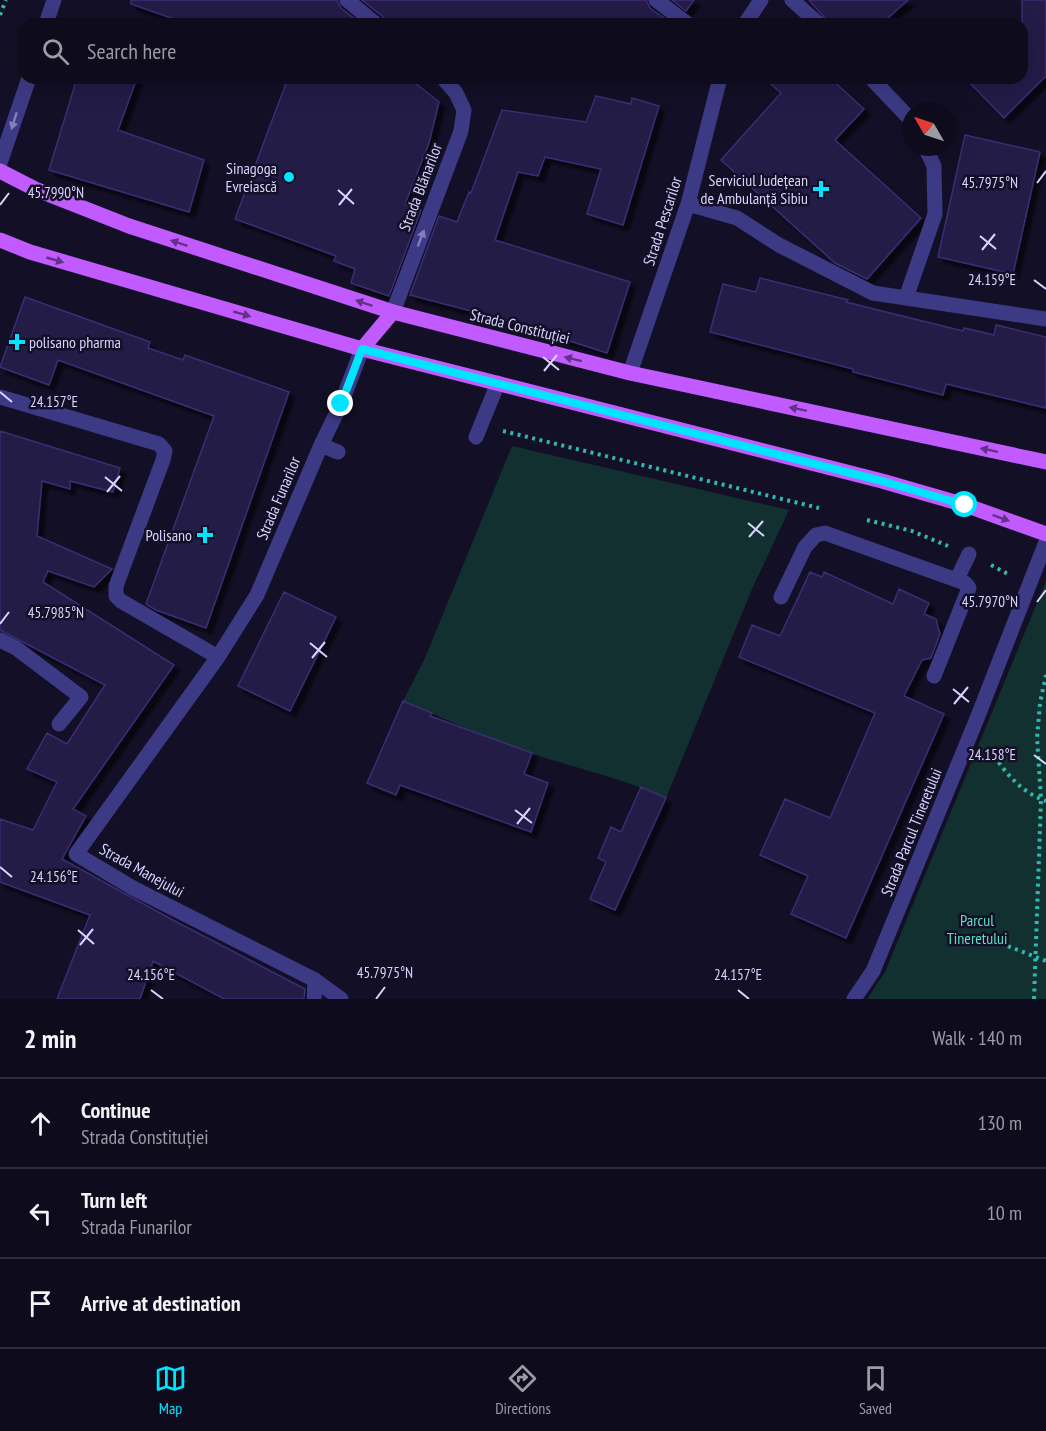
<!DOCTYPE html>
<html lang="en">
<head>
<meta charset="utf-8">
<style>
	:root { --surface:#0e0b1c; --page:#171425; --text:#f1f3f6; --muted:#9b9ba3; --line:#2e2b3b; --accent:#00e5ff }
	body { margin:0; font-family:"PT Sans Narrow",sans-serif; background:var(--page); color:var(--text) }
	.compass { position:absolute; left:902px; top:102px; width:54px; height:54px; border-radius:50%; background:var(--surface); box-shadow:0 6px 24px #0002; rotate:309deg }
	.stop { position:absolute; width:18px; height:18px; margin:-14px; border:4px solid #00e5ff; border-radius:50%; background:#fff }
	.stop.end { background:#00e5ff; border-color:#fff; box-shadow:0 2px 6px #0008 }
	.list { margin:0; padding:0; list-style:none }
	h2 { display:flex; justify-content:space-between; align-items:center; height:78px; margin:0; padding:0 24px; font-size:26px }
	h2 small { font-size:20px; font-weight:400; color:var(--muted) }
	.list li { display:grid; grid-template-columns:39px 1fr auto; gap:18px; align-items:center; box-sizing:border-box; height:90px; padding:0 24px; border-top:2px solid var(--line) }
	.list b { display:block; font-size:22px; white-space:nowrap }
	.list p { margin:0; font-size:20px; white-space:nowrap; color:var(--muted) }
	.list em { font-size:20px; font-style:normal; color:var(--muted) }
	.icon { flex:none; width:33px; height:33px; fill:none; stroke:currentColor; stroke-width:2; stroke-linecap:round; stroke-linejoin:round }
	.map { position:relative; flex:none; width:1046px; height:999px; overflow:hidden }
	.search { position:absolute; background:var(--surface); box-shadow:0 6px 24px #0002; left:18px; right:18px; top:18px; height:66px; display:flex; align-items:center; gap:15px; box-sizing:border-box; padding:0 21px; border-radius:18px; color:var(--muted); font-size:22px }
	.sheet { height:348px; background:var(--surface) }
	nav { display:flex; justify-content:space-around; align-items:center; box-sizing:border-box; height:84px; border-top:2px solid var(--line); background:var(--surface); font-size:16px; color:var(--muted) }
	nav a { display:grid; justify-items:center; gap:3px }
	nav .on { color:var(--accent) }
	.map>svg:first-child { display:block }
	.green { fill:#12302f }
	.building { fill:#241b47; stroke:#3b2d73; stroke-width:1.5; filter:url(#shadow) }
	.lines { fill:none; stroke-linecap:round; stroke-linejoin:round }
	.path { stroke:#2fb8b0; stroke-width:4; stroke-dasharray:3 4.5; stroke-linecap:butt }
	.minor { stroke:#3d3a85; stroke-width:15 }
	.major { stroke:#c25bff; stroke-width:15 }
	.oneway { fill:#837fbc }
	.oneway2 { fill:#623188 }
	.route { stroke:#00e5ff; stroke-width:8 }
	.ticks { fill:none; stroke:#d9d4ff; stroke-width:2 }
	.poi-dot { fill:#00e5ff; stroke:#130f26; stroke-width:2 }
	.labels { text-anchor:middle; stroke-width:5; stroke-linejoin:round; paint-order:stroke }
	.poi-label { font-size:16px; fill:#d9d4ff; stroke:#130f26; text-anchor:end }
	.street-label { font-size:16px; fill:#d9d4ff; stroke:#130f26 }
	.park-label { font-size:16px; fill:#5fe0c0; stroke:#130f26 }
	.ticks-label { font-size:15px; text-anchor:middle; fill:#d9d4ff; stroke:#130f26; stroke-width:5; stroke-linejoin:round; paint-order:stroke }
</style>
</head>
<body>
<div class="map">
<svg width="1046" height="999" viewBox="0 0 1046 999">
	<defs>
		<filter id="shadow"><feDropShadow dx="5.5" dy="5.5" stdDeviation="1.5" flood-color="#0009"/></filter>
	</defs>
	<rect width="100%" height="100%" fill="#130f26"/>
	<path class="green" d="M512 446 789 510 752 589 666 798C622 778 575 768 530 753 487 738 445 719 403 701L425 658Z
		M1046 581V999H867L885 972Z"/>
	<path class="building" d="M131 0H337L341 8 361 24H188L131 4Z
		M362 0H646L650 8 672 24H386L382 16Z
		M672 0H694L686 11Z
		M809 0H908L881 24H830Z
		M1022 0H1046V76L1004 118 965 78H1022Z
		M77 78H137L118 130 204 160 189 212 49 170Z
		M288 78H409L439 102 429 143 405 204 421 210 389 296 351 283 355 269 334 261 336 256 235 219Z
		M764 78H830L864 109 835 140 921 218 867 279 835 263 721 160 781 93Z
		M596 96 631 104 632 98 659 106 623 225 587 214 601 169 545 157 538 176 518 172 495 240 630 282 607 353 471 309V311L410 295 439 216 457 222 469 192 471 193 502 110 586 122Z
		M965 135 1040 152 1013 274 938 257Z
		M760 278 848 300 846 302 963 331 964 328 994 335 996 325 1046 337V408L946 384 943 395 853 372V369L710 332 723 284 756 292Z
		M25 297 150 342 148 348 183 360 185 355 289 392 206 628 156 610 146 604 214 416 58 360 49 385 0 367Z
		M0 431 120 468 113 492 70 481V489L42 481 37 536 112 569 94 587 48 571 43 582 174 665 73 809 86 816 62 859 169 918 305 989 304 999H224L153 961 140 999H57L90 915 0 882V819L33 830 57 782 27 769 47 733 67 744 105 685 0 630Z
		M810 572 822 577 824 572 893 604 899 589 929 603 924 614 936 619 940 634 931 658 922 660 904 696 944 714 846 938 791 914 808 876 760 855 785 799 830 818 875 713 739 657 752 625 780 636Z
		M284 592 336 617 290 711 238 686Z
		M403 701 432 713 430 716 532 753 524 774 548 783 531 832 400 785 396 795 367 783Z
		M641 787 666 798 615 910 590 899 606 862 598 858 611 827 621 832Z"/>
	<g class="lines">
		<path class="path" d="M0 15 6 0
			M503 431 819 508
			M867 520 912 531 948 546
			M991 565 1008 574
			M990 750C1005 772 1020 792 1046 801
			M987 938 1046 961
			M1034 999 1041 799 1037 738 1040 703 1046 675"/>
		<path class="minor" d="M347 0 376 24
			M656 0 688 24
			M792 0 819 24
			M46 24 54 0
			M745 24 761 0
			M871 78 911 120
			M0 163 29 78
			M688 204 737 218 779 245 873 293 1046 319
			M906 298 935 214 934 166 925 147
			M393 312 461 131 464 110 456 93 443 78
			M630 373 688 204 720 78
			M0 397 159 444 165 451 163 460 116 586V596L121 601 218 657
			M476 437 498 383
			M321 445 338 452
			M957 579 969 554
			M781 597 805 547 816 535 825 533 965 583 969 588 934 676
			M0 640 16 648 81 697 59 724
			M314 999 315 980
			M341 999 315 980 133 888 76 854 218 657 257 595 321 445 341 404 362 349
			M854 999 873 971 976 721 1046 542"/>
		<path class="major" d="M0 171 35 189 129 226 393 312 630 373 1046 462
			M0 240 30 252 362 349 882 481 965 505 1046 534
			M362 349 393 312"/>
	</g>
	<defs><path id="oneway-solid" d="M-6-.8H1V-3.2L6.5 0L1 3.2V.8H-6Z" transform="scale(1.5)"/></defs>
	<g class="oneway">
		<use href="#oneway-solid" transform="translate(14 121) rotate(108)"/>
		<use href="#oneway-solid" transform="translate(421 238) rotate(-69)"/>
	</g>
	<g class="oneway2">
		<use href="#oneway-solid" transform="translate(179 243) rotate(-162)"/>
		<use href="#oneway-solid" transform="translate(55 260) rotate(16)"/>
		<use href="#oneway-solid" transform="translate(364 303) rotate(-162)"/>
		<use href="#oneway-solid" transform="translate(242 314) rotate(16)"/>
		<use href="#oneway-solid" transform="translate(573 359) rotate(-166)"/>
		<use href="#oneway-solid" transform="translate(798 409) rotate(-168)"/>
		<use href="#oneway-solid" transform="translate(989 450) rotate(-168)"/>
		<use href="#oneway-solid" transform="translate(1001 518) rotate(20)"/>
	</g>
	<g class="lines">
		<path class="route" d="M341 404 362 349 882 481 965 505"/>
	</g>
	<path class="ticks" d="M1037 183 1046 171M338 190 354 204M0 205 9 193M339 205 352 189M980 236 996 249M982 250 995 234M1034 280 1046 289M543 357 559 370M544 371 557 355M0 392 12 402M105 477 122 491M107 492 120 476M748 523 764 536M749 537 763 521M1037 602 1046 590M0 624 9 612M310 643 327 657M312 658 325 642M953 689 969 702M954 704 968 687M1034 755 1046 764M515 810 532 823M517 824 530 808M0 867 12 877M78 930 94 944M80 945 93 929M151 990 163 999M738 990 749 999M376 999 385 987"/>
	<g class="poi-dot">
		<circle cx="289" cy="177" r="6"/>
		<path d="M818 180h6v6h6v6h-6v6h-6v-6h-6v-6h6z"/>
		<path d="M14 333h6v6h6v6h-6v6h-6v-6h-6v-6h6z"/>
		<path d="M202 526h6v6h6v6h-6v6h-6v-6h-6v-6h6z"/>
	</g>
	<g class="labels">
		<g class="poi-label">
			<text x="277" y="174">Sinagoga<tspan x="277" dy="18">Evreiască</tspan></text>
			<text x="808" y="186">Serviciul Județean<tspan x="808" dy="18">de Ambulanță Sibiu</tspan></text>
			<text x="29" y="348" text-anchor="start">polisano pharma</text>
			<text x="192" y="541">Polisano</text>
		</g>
		<g class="street-label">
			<text transform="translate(420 187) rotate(-69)" y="6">Strada Blănarilor</text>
			<text transform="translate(662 221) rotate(-72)" y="6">Strada Pescarilor</text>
			<text transform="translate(520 326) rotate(14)" y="6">Strada Constituției</text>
			<text transform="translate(278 498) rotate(-67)" y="6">Strada Funarilor</text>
			<text transform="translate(911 832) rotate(-68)" y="6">Strada Parcul Tineretului</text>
			<text transform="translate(142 870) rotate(29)" y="6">Strada Manejului</text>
		</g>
		<g class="park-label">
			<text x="977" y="926">Parcul<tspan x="977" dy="18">Tineretului</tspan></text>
		</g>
	</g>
	<g class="ticks-label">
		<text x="990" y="188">45.7975°N</text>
		<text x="56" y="198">45.7990°N</text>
		<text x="992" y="285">24.159°E</text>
		<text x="54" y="407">24.157°E</text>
		<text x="990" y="607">45.7970°N</text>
		<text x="56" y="618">45.7985°N</text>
		<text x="992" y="760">24.158°E</text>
		<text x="54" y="882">24.156°E</text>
		<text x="385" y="978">45.7975°N</text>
		<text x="151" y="980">24.156°E</text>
		<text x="738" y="980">24.157°E</text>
	</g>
</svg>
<svg class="compass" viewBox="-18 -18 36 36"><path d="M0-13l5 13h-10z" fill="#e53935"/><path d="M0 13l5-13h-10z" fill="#9b9ba3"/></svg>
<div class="stop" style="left:965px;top:505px"></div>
<div class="stop end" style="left:341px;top:404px"></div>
<div class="search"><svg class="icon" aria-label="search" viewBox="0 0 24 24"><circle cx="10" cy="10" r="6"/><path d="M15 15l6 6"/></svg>Search here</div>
</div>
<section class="sheet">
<h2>2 min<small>Walk · 140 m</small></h2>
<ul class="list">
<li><svg class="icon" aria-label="ahead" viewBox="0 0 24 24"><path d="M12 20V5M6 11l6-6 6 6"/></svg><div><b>Continue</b><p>Strada Constituției</p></div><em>130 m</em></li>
<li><svg class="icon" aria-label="left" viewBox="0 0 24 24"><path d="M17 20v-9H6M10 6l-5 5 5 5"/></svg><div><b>Turn left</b><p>Strada Funarilor</p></div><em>10 m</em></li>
<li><svg class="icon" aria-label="arrive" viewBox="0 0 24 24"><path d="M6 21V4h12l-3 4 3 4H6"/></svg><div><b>Arrive at destination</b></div></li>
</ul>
</section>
<nav>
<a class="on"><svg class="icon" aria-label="map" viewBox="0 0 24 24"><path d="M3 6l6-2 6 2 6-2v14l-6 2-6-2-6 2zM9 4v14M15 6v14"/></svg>Map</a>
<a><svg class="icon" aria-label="directions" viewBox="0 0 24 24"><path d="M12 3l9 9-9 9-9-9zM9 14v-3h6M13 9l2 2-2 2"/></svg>Directions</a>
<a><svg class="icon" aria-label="saved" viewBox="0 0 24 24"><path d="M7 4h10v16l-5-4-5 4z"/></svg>Saved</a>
</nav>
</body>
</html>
